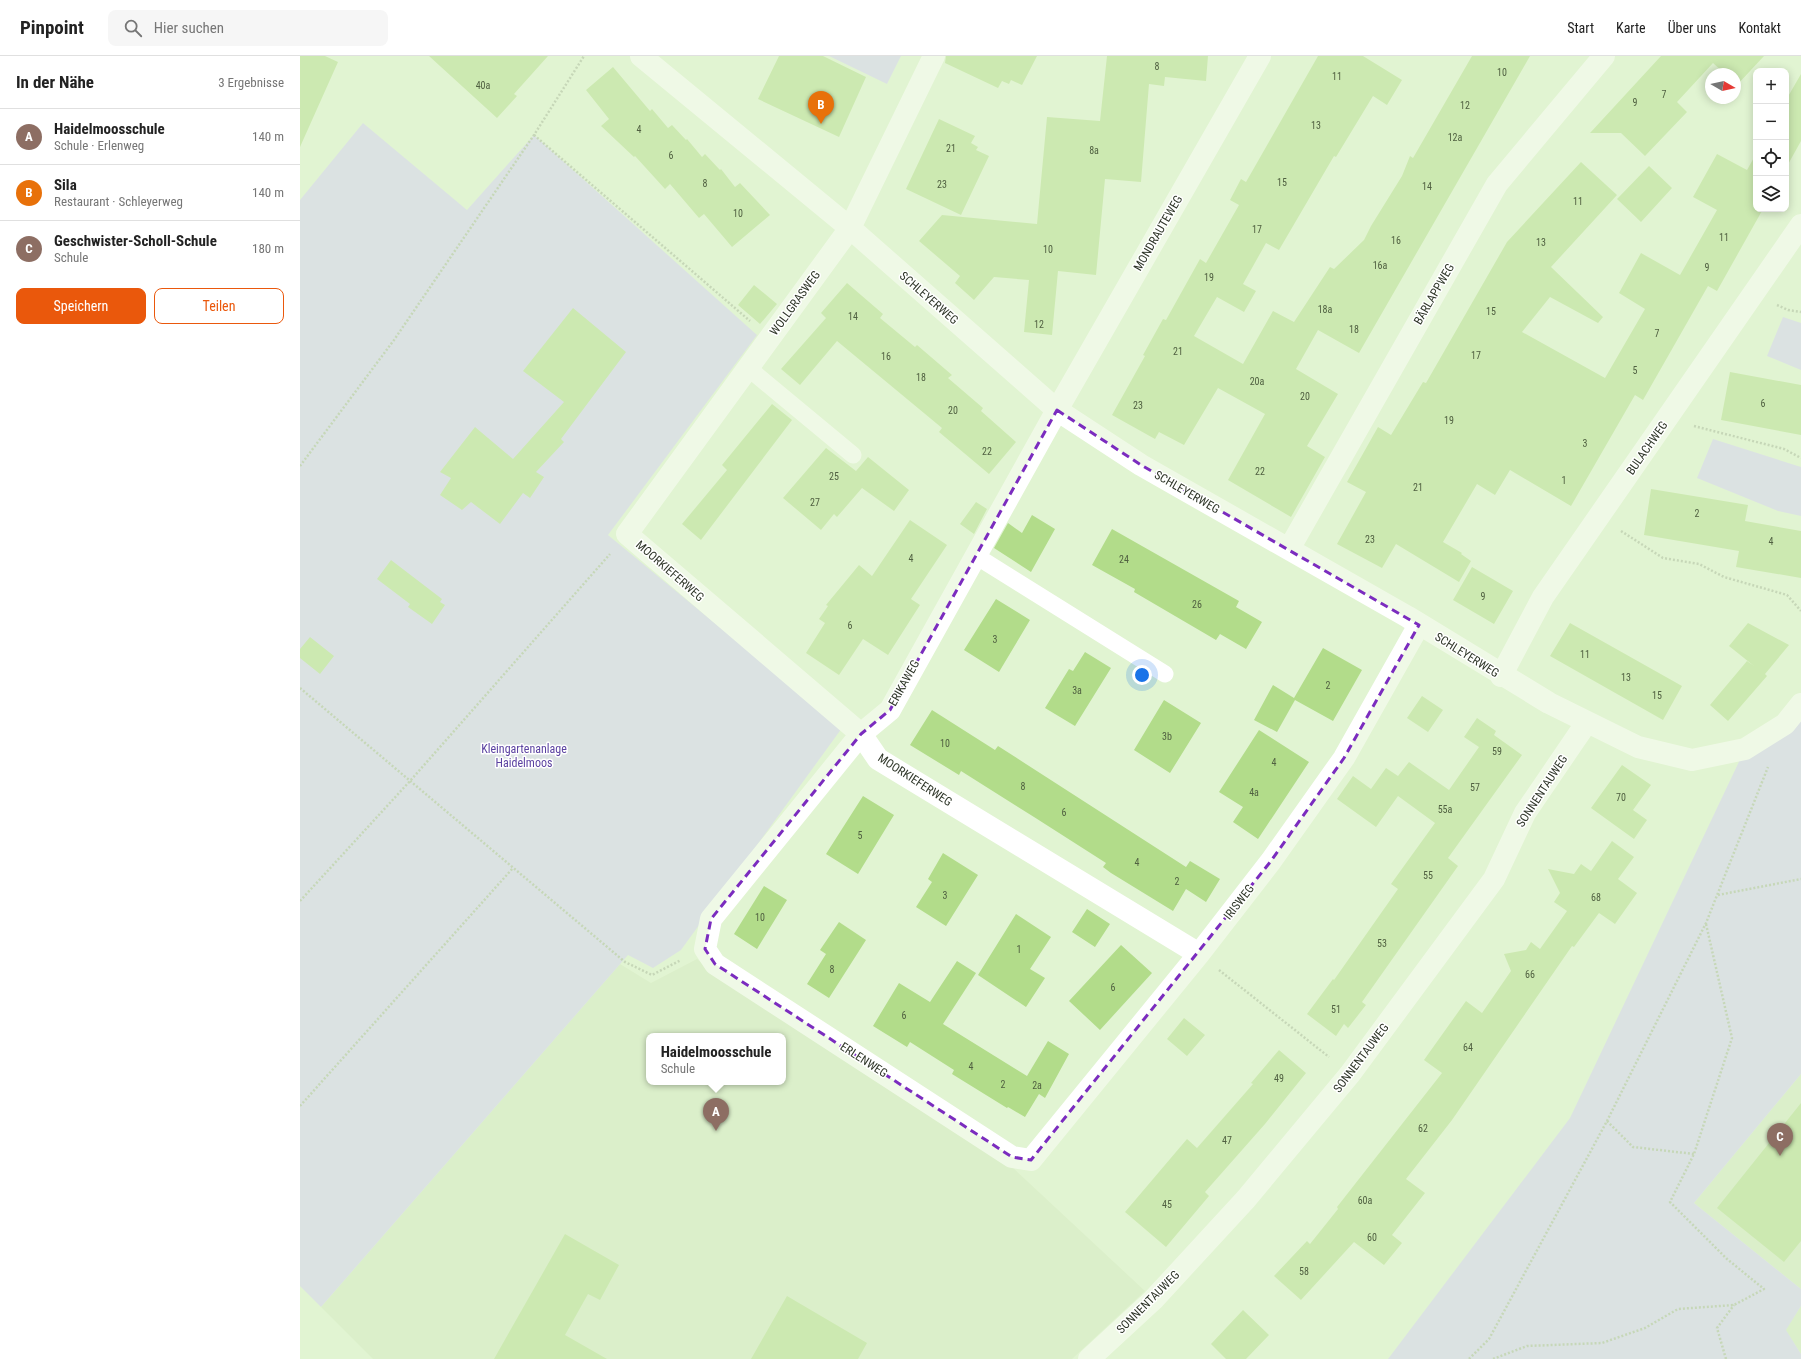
<!DOCTYPE html>
<html lang="de">
<head>
<meta charset="utf-8">
<style>
	:root { --surface:#fff; --page:#f6f6f6; --text:#222; --muted:#767676; --line:#e0e0e0; --accent:#ea580c }
	body { margin:0; font-family:"Roboto Condensed",sans-serif; background:var(--page); color:var(--text) }
	.controls { position:absolute; right:12px; top:12px; display:grid; overflow:hidden; border-radius:8px; box-shadow:0 2px 10px #0003 }
	.controls button { width:36px; height:36px; display:grid; place-items:center; padding:0; border:0; border-bottom:1px solid var(--line); background:var(--surface); color:var(--text); font:20px sans-serif }
	.compass { position:absolute; left:1405px; top:12px; width:36px; height:36px; border-radius:50%; background:var(--surface); box-shadow:0 2px 10px #0003; rotate:99deg }
	.you { position:absolute; left:842px; top:619px; width:14px; height:14px; margin:-10px; border:3px solid #fff; border-radius:50%; background:#1a73e8; box-shadow:0 0 0 6px #1a73e833 }
	.badge { display:grid; place-items:center; width:26px; height:26px; border-radius:50%; background:var(--accent); color:#fff; font-size:13px; font-weight:700 }
	.pin { position:absolute; translate:-50% -33px; filter:drop-shadow(0 1px 2px #0008) }
	.pin::after { content:''; position:absolute; top:21px; width:14px; height:12px; background:inherit; clip-path:polygon(0 0,100% 0,50% 100%) }
	.popup { position:absolute; left:346px; top:977px; width:140px; height:52px; box-sizing:border-box; display:grid; place-content:center; border-radius:8px; background:var(--surface); filter:drop-shadow(0 1px 3px #0005); font-size:13px; white-space:nowrap; color:var(--muted) }
	.popup b { font-size:15px; color:var(--text) }
	.popup::after { content:''; position:absolute; left:50%; top:100%; margin-left:-8px; border:8px solid transparent; border-top-color:var(--surface) }
	.list { margin:0; padding:0; list-style:none }
	h2 { display:flex; justify-content:space-between; align-items:center; height:52px; margin:0; padding:0 16px; font-size:17px }
	h2 small { font-size:13px; font-weight:400; color:var(--muted) }
	.list li { display:grid; grid-template-columns:26px 1fr auto; gap:12px; align-items:center; box-sizing:border-box; height:56px; padding:0 16px; border-top:1px solid var(--line) }
	.list b { display:block; font-size:15px; white-space:nowrap }
	.list p { margin:0; font-size:13px; white-space:nowrap; color:var(--muted) }
	.list em { font-size:13px; font-style:normal; color:var(--muted) }
	.actions { display:flex; gap:8px; padding:12px 16px }
	.actions a { flex:1; padding:9px 0; border:1px solid var(--accent); border-radius:8px; text-align:center; font-size:14px; color:var(--accent) }
	.actions .main { background:var(--accent); color:#fff }
	.icon { flex:none; width:22px; height:22px; fill:none; stroke:currentColor; stroke-width:2; stroke-linecap:round; stroke-linejoin:round }
	.map { position:relative; flex:none; width:1501px; height:1303px; overflow:hidden }
	header { display:flex; align-items:center; gap:24px; box-sizing:border-box; height:56px; padding:0 20px; background:var(--surface); border-bottom:1px solid var(--line) }
	header strong { font-size:19px }
	nav { display:flex; gap:22px; margin-inline-start:auto; font-size:14px }
	.search { width:280px; height:36px; background:var(--page); display:flex; align-items:center; gap:10px; box-sizing:border-box; padding:0 14px; border-radius:8px; color:var(--muted); font-size:15px }
	main { display:flex }
	aside { flex:1; background:var(--surface) }
	.map>svg:first-child { display:block }
	.built { fill:#d3e9c1; fill-rule:evenodd }
	.green { fill:#d3cdf7 }
	.building { fill:#b2dc8a }
	.lines { fill:none; stroke-linecap:round; stroke-linejoin:round }
	.path { stroke:#a5b499; stroke-width:2.5; stroke-dasharray:2 2; stroke-linecap:butt }
	.service { stroke:#fff; stroke-width:17 }
	.minor { stroke:#fff; stroke-width:22 }
	.marked { fill:none; stroke:#7b2cbf; stroke-width:3; stroke-dasharray:8 5; stroke-linejoin:round }
	.labels { text-anchor:middle; stroke-width:3; stroke-linejoin:round; paint-order:stroke }
	.number-label { font-size:10px; fill:#506041 }
	.street-label { font-size:12px; fill:#2f3629; stroke:#fff }
	.park-label { font-size:12px; fill:#5b42a1; stroke:#fff }
</style>
</head>
<body>
<header>
<strong>Pinpoint</strong>
<div class="search"><svg class="icon" aria-label="search" viewBox="0 0 24 24"><circle cx="10" cy="10" r="6"/><path d="M15 15l6 6"/></svg>Hier suchen</div>
<nav><a>Start</a><a>Karte</a><a>Über uns</a><a>Kontakt</a></nav>
</header>
<main>
<aside>
<h2>In der Nähe<small>3 Ergebnisse</small></h2>
<ul class="list">
<li><span class="badge" style="background:#8d6e63">A</span><div><b>Haidelmoosschule</b><p>Schule · Erlenweg</p></div><em>140 m</em></li>
<li><span class="badge" style="background:#e8710a">B</span><div><b>Sila</b><p>Restaurant · Schleyerweg</p></div><em>140 m</em></li>
<li><span class="badge" style="background:#8d6e63">C</span><div><b>Geschwister-Scholl-Schule</b><p>Schule</p></div><em>180 m</em></li>
</ul>
<div class="actions"><a class="main">Speichern</a><a>Teilen</a></div>
</aside>
<div class="map">
<svg width="1501" height="1303" viewBox="0 0 1501 1303">
	<rect width="100%" height="100%" fill="#e1f4d2"/>
	<path class="built" d="M397 903 410 914 712 1111 845 1235 772 1303H73L21 1251 320 908 351 927ZM349 980H483V1026H349Z
		M1501 1018V1233L1394 1147Z
		M1501 1250V1298L1485 1274Z"/>
	<path class="green" d="M529 0H601L587 28Z
		M63 67 167 154 234 79 457 279 308 479 542 672 381 894 353 912 328 899 21 1251 0 1230V144Z
		M1483 261 1501 267V314L1467 300Z
		M1413 383 1501 411V460L1478 455 1397 422Z
		M1501 648V1018L1394 1147 1501 1233V1250L1486 1274 1501 1298V1303H1088L1270 1062 1445 693Z"/>
	<path class="building" d="M0 0H25L38 6 0 91Z
		M129 0H248L214 38 217 40 197 62Z
		M479 0H523L566 21 539 81 458 43Z
		M646 0H737L722 29 711 24 709 28 702 25 698 32 645 7Z
		M807 0H908L906 25 865 21 864 30 849 28 841 126 805 123 796 219 758 215 752 279 724 276 729 224 694 221 674 244 655 227 660 220 619 185 642 159 737 168 747 61 800 65Z
		M1018 0H1063L1102 24 1087 49 1073 40 1036 101 1034 100 979 194 966 187 943 228 956 235 944 256 917 241 894 280 943 308 973 255 994 266 1030 211 1034 213 1064 184 1071 170 1102 120 1110 100 1113 102 1172 0H1230L1059 297 1018 274 996 313 1038 338 1007 390 1025 401 991 461 928 424 965 358 918 332 884 389 859 376 855 383 812 359 845 300 843 299 863 263 866 264 900 203 906 207 939 149 930 144 941 123 946 126Z
		M1361 0H1464L1437 29 1435 27V18H1425L1413 7 1377 46 1387 56 1345 100 1321 77H1290Z
		M313 11 350 55 352 53 368 72 372 69 386 84 387 83 402 101 405 98 420 114 421 113 435 131 440 127 470 159 432 191 404 158 399 162 370 128 365 133 335 100 334 101 301 70 309 63 286 34Z
		M1501 18V85L1486 112V44Z
		M639 63 675 80 671 87 678 91 676 94 689 100 661 159 606 133Z
		M1417 98 1447 114 1456 98V153H1463L1417 235 1408 230 1343 344 1335 339 1271 450 1210 414 1195 439 1177 428 1143 486 1162 497 1161 498 1171 505 1159 526 1096 488 1082 512 1037 488 1066 436 1047 426 1078 371 1091 379 1123 326 1126 327 1207 186 1281 106 1317 139 1251 211 1303 261 1298 267 1250 241 1222 276 1305 322 1345 253 1319 237 1341 197 1380 219 1417 154 1393 141Z
		M1349 110 1372 132 1341 166 1317 143Z
		M547 227 583 258 580 262 615 291 617 289 652 319 648 322 683 352 681 355 716 386 689 418 639 376 642 372 537 285 500 329 481 313 526 262 521 257Z
		M454 229 477 248 460 268 438 249Z
		M273 252 326 296 261 383 264 386 236 416 244 421 230 442 223 437 200 468 171 446 162 454 140 439 151 422 140 416 175 371 213 403 264 346 223 315Z
		M1430 316 1501 329V379L1421 364Z
		M472 348 492 364 401 484 382 468 427 414 422 409Z
		M526 392 556 415 568 401 609 434 594 455 562 432 537 461 534 458 521 474 483 442Z
		M1351 433 1448 449 1445 465 1501 475V522L1436 511 1439 495 1344 479Z
		M676 446 687 453 674 478 660 468Z
		M732 459 755 473 731 516 694 492 708 467 722 477Z
		M610 464 647 489 611 543 620 549 588 599 563 583 539 619 506 597 525 567 519 563 528 550 526 549 559 509 572 520Z
		M812 473 939 545 936 551 962 566 946 593 920 578 916 584 834 536 835 533 792 509Z
		M91 504 142 543 140 546 145 549 132 568 108 551 110 548 77 523Z
		M1172 511 1213 535 1194 568 1153 544Z
		M696 543 730 564 699 616 664 594Z
		M1270 567 1382 630 1363 664 1250 600Z
		M1448 567 1489 589 1465 618 1467 620 1428 665 1410 649 1447 605 1454 610 1429 590Z
		M10 581 34 600 20 618 0 602V593Z
		M1023 592 1062 614 1033 665 995 644 977 676 954 664 973 629 994 642Z
		M785 596 811 612 775 670 745 652 769 613 773 615Z
		M1122 640 1143 654 1128 676 1107 662Z
		M864 644 901 667 870 717 834 694Z
		M632 654 695 694 698 690 886 811 890 805 920 823 906 846 886 833 873 855 811 817 803 811 806 807 734 761 661 715 659 719 610 689Z
		M1177 662 1196 675 1194 679 1222 699 1148 802 1158 810 1062 946 1066 949 1048 972 1044 968 1036 980 1007 958 1033 923 1034 924 1098 833 1091 828 1135 767 1098 740 1076 771 1037 743 1053 720 1071 733 1086 712 1098 720 1109 706 1149 734 1179 691 1164 681Z
		M959 674 1009 706 958 783 933 766 943 751 919 736Z
		M1322 709 1351 729 1333 754 1347 764 1334 783 1291 752Z
		M563 740 594 759 558 818 526 798Z
		M1312 785 1334 801 1318 823 1337 837 1315 868 1299 857 1274 891 1272 890 1152 1064 1106 1123 1125 1137 1092 1179 1102 1187 1084 1209 1054 1186 1001 1244 974 1220 1007 1185 1010 1188 1038 1153 1037 1151 1142 1017 1124 1004 1166 945 1182 957 1211 915 1204 898 1226 894 1231 886 1240 893 1267 855 1254 846 1260 837 1248 813 1274 818 1281 808 1291 815Z
		M643 797 678 819 646 870 616 851 632 826 628 823Z
		M464 830 487 844 457 893 434 878Z
		M787 853 810 868 795 891 772 876Z
		M716 858 751 881 730 913 745 922 726 951 678 919Z
		M539 866 566 884 529 942 507 928 526 898 520 894Z
		M821 889 852 917 800 974 769 945Z
		M657 905 676 917 643 968 727 1020 748 985 769 998 745 1042 739 1038 725 1061 708 1051 707 1052 652 1018 654 1014 610 986 607 991 573 970 599 927 630 946Z
		M884 962 905 979 887 1000 867 983Z
		M979 994 1006 1017 965 1068 905 1136 909 1140 866 1191 825 1156 887 1083 897 1092 953 1028 951 1027Z
		M1501 1047V1185L1484 1206 1417 1152Z
		M265 1178 319 1209 300 1244 288 1238 265 1279 307 1303H194Z
		M487 1240 567 1287 558 1303H451Z
		M943 1254 969 1279 946 1303H926L911 1288Z"/>
	<g class="lines">
		<path class="path" d="M234 79 450 265
			M1477 249 1488 254 1501 256
			M1394 370 1484 393 1501 402
			M0 410 94 284 234 79 284 0
			M1321 475 1363 502 1399 508 1424 521 1487 539 1501 555
			M0 632 325 906 352 919 381 904
			M1418 839 1501 823
			M0 845 110 725 310 498
			M919 914 1029 1001
			M0 1050 213 812
			M1307 1065 1333 1091 1394 1098
			M1169 1303 1189 1283 1307 1065 1406 867 1468 711
			M1193 1303 1227 1290 1302 1287 1345 1272 1378 1253 1434 1249 1464 1233 1427 1203 1370 1146 1394 1098 1432 982 1406 868
			M1426 1303 1417 1272 1434 1249"/>
		<path class="service" d="M447 311 553 399
			M676 500 865 618"/>
		<path class="minor" d="M341 0 550 172 757 354 841 409 1108 561 1249 647 1338 691 1392 704 1445 693 1485 668 1501 648
			M634 0 550 172 327 478 561 678 578 703 899 898
			M960 0 757 354 590 654 561 678 411 863 405 893 415 908 712 1101 731 1104 899 898 971 805 1044 702 1119 569
			M989 493 1197 128 1304 0
			M1201 620 1243 541 1501 169
			M789 1303 853 1244 946 1143 1050 1018 1194 823 1225 757 1287 666"/>
	</g>
	<path d="M0 0H1501V1303H0ZM757 354 841 409 1119 569 1044 702 971 805 731 1104 712 1101 415 908 405 893 411 863 561 678 590 654Z" fill="#e1f4d2" fill-opacity=".55" fill-rule="evenodd"/>
	<path class="marked" d="M757 354 841 409 1119 569 1044 702 971 805 731 1104 712 1101 415 908 405 893 411 863 561 678 590 654Z"/>
	<g class="labels">
		<g class="number-label">
			<text x="857" y="14">8</text>
			<text x="1202" y="20">10</text>
			<text x="1037" y="24">11</text>
			<text x="183" y="33">40a</text>
			<text x="1364" y="42">7</text>
			<text x="1335" y="50">9</text>
			<text x="1165" y="53">12</text>
			<text x="1016" y="73">13</text>
			<text x="339" y="77">4</text>
			<text x="1155" y="85">12a</text>
			<text x="651" y="96">21</text>
			<text x="794" y="98">8a</text>
			<text x="371" y="103">6</text>
			<text x="982" y="130">15</text>
			<text x="405" y="131">8</text>
			<text x="642" y="132">23</text>
			<text x="1127" y="134">14</text>
			<text x="1278" y="149">11</text>
			<text x="438" y="161">10</text>
			<text x="957" y="177">17</text>
			<text x="1424" y="185">11</text>
			<text x="1096" y="188">16</text>
			<text x="1241" y="190">13</text>
			<text x="748" y="197">10</text>
			<text x="1080" y="213">16a</text>
			<text x="1407" y="215">9</text>
			<text x="909" y="225">19</text>
			<text x="1025" y="257">18a</text>
			<text x="1191" y="259">15</text>
			<text x="553" y="264">14</text>
			<text x="739" y="272">12</text>
			<text x="1054" y="277">18</text>
			<text x="1357" y="281">7</text>
			<text x="878" y="299">21</text>
			<text x="1176" y="303">17</text>
			<text x="586" y="304">16</text>
			<text x="1335" y="318">5</text>
			<text x="621" y="325">18</text>
			<text x="957" y="329">20a</text>
			<text x="1005" y="344">20</text>
			<text x="1463" y="351">6</text>
			<text x="838" y="353">23</text>
			<text x="653" y="358">20</text>
			<text x="1149" y="368">19</text>
			<text x="1285" y="391">3</text>
			<text x="687" y="399">22</text>
			<text x="960" y="419">22</text>
			<text x="534" y="424">25</text>
			<text x="1264" y="428">1</text>
			<text x="1118" y="435">21</text>
			<text x="515" y="450">27</text>
			<text x="1397" y="461">2</text>
			<text x="1070" y="487">23</text>
			<text x="1471" y="489">4</text>
			<text x="611" y="506">4</text>
			<text x="824" y="507">24</text>
			<text x="1183" y="544">9</text>
			<text x="897" y="552">26</text>
			<text x="550" y="573">6</text>
			<text x="695" y="587">3</text>
			<text x="1285" y="602">11</text>
			<text x="1326" y="625">13</text>
			<text x="1028" y="633">2</text>
			<text x="777" y="638">3a</text>
			<text x="1357" y="643">15</text>
			<text x="867" y="684">3b</text>
			<text x="645" y="691">10</text>
			<text x="1197" y="699">59</text>
			<text x="974" y="710">4</text>
			<text x="723" y="734">8</text>
			<text x="1175" y="735">57</text>
			<text x="954" y="740">4a</text>
			<text x="1321" y="745">70</text>
			<text x="1145" y="757">55a</text>
			<text x="764" y="760">6</text>
			<text x="560" y="783">5</text>
			<text x="837" y="810">4</text>
			<text x="1128" y="823">55</text>
			<text x="877" y="829">2</text>
			<text x="645" y="843">3</text>
			<text x="1296" y="845">68</text>
			<text x="460" y="865">10</text>
			<text x="1082" y="891">53</text>
			<text x="719" y="897">1</text>
			<text x="532" y="917">8</text>
			<text x="1230" y="922">66</text>
			<text x="813" y="935">6</text>
			<text x="1036" y="957">51</text>
			<text x="604" y="963">6</text>
			<text x="1168" y="995">64</text>
			<text x="671" y="1014">4</text>
			<text x="979" y="1026">49</text>
			<text x="703" y="1032">2</text>
			<text x="737" y="1033">2a</text>
			<text x="1123" y="1076">62</text>
			<text x="927" y="1088">47</text>
			<text x="1065" y="1148">60a</text>
			<text x="867" y="1152">45</text>
			<text x="1072" y="1185">60</text>
			<text x="1004" y="1219">58</text>
		</g>
		<g class="street-label">
			<text transform="translate(858 177) rotate(-60)" y="4">MONDRAUTEWEG</text>
			<text transform="translate(1134 238) rotate(-60)" y="4">BÄRLAPPWEG</text>
			<text transform="translate(629 242) rotate(41)" y="4">SCHLEYERWEG</text>
			<text transform="translate(495 247) rotate(-54)" y="4">WOLLGRASWEG</text>
			<text transform="translate(1347 392) rotate(-55)" y="4">BULACHWEG</text>
			<text transform="translate(887 436) rotate(30)" y="4">SCHLEYERWEG</text>
			<text transform="translate(370 515) rotate(41)" y="4">MOORKIEFERWEG</text>
			<text transform="translate(1167 599) rotate(32)" y="4">SCHLEYERWEG</text>
			<text transform="translate(604 627) rotate(-61)" y="4">ERIKAWEG</text>
			<text transform="translate(615 724) rotate(33)" y="4">MOORKIEFERWEG</text>
			<text transform="translate(1242 735) rotate(-57)" y="4">SONNENTAUWEG</text>
			<text transform="translate(939 846) rotate(-52)" y="4">IRISWEG</text>
			<text transform="translate(1061 1002) rotate(-53)" y="4">SONNENTAUWEG</text>
			<text transform="translate(564 1004) rotate(33)" y="4">ERLENWEG</text>
			<text transform="translate(848 1246) rotate(-45)" y="4">SONNENTAUWEG</text>
		</g>
		<g class="park-label">
			<text x="224" y="697">Kleingartenanlage<tspan x="224" dy="14">Haidelmoos</tspan></text>
		</g>
	</g>
</svg>
<div class="controls">
<button>+</button>
<button>−</button>
<button><svg class="icon" aria-label="locate" viewBox="0 0 24 24"><circle cx="12" cy="12" r="6"/><path d="M12 2v4M12 18v4M2 12h4M18 12h4"/></svg></button>
<button><svg class="icon" aria-label="layers" viewBox="0 0 24 24"><path d="M12 4l9 5-9 5-9-5zM3 14l9 5 9-5"/></svg></button>
</div>
<svg class="compass" viewBox="-18 -18 36 36"><path d="M0-13l5 13h-10z" fill="#e53935"/><path d="M0 13l5-13h-10z" fill="#767676"/></svg>
<div class="you"></div>
<div class="pin badge" style="left:416px;top:1075px;background:#8d6e63">A</div>
<div class="popup"><b>Haidelmoosschule</b>Schule</div>
<div class="pin badge" style="left:521px;top:68px;background:#e8710a">B</div>
<div class="pin badge" style="left:1480px;top:1100px;background:#8d6e63">C</div>
</div>
</main>
</body>
</html>
